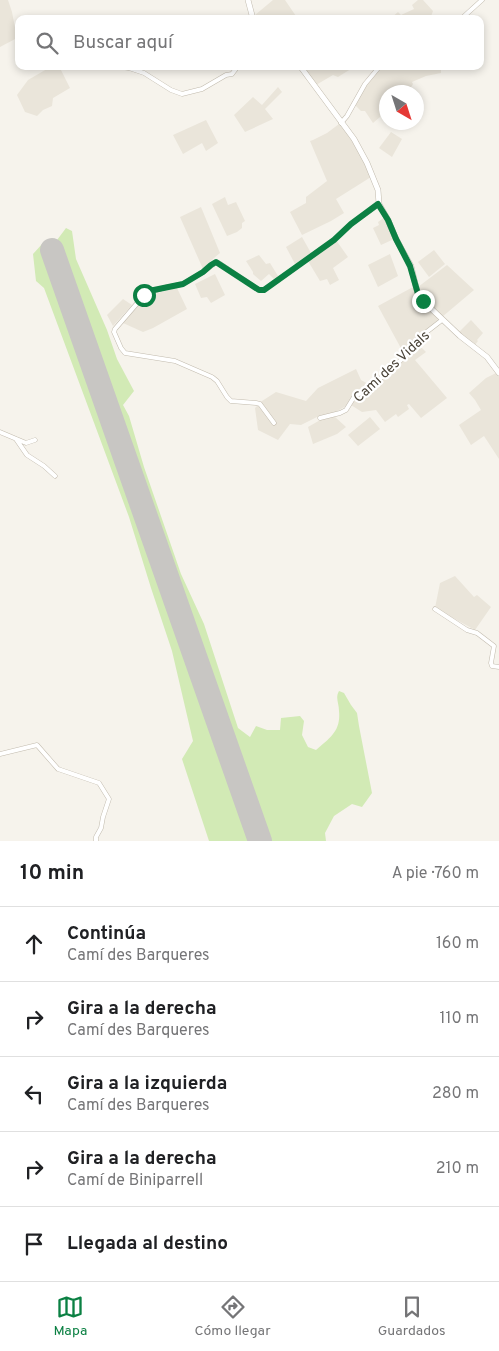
<!DOCTYPE html>
<html lang="es">
<head>
<meta charset="utf-8">
<style>
	:root { --surface:#fff; --page:#f6f6f6; --text:#202124; --muted:#757577; --line:#e0e0e0; --accent:#0b8043 }
	body { margin:0; font-family:Overpass,sans-serif; background:var(--page); color:var(--text) }
	.compass { position:absolute; left:379px; top:85px; width:45px; height:45px; border-radius:50%; background:var(--surface); box-shadow:0 2px 8px #0003; rotate:141deg }
	.stop { position:absolute; width:15px; height:15px; margin:-11px; border:4px solid #0b8043; border-radius:50%; background:#fff }
	.stop.end { background:#0b8043; border-color:#fff; box-shadow:0 1px 5px #0008 }
	.list { margin:0; padding:0; list-style:none }
	h2 { display:flex; justify-content:space-between; align-items:center; height:65px; margin:0; padding:0 20px; font-size:21px }
	h2 small { font-size:16px; font-weight:400; color:var(--muted) }
	.list li { display:grid; grid-template-columns:32px 1fr auto; gap:15px; align-items:center; box-sizing:border-box; height:75px; padding:0 20px; border-top:1px solid var(--line) }
	.list b { display:block; font-size:19px; white-space:nowrap }
	.list p { margin:0; font-size:16px; white-space:nowrap; color:var(--muted) }
	.list em { font-size:16px; font-style:normal; color:var(--muted) }
	.icon { flex:none; width:28px; height:28px; fill:none; stroke:currentColor; stroke-width:2; stroke-linecap:round; stroke-linejoin:round }
	.map { position:relative; flex:none; width:499px; height:841px; overflow:hidden }
	.search { position:absolute; background:var(--surface); box-shadow:0 2px 8px #0003; left:15px; right:15px; top:15px; height:55px; display:flex; align-items:center; gap:12px; box-sizing:border-box; padding:0 18px; border-radius:10px; color:var(--muted); font-size:19px }
	.sheet { height:440px; background:var(--surface) }
	nav { display:flex; justify-content:space-around; align-items:center; box-sizing:border-box; height:70px; border-top:1px solid var(--line); background:var(--surface); font-size:14px; color:var(--muted) }
	nav a { display:grid; justify-items:center; gap:2px }
	nav .on { color:var(--accent) }
	.map>svg:first-child { display:block }
	.residential { fill:#eae5da }
	.green { fill:#d2eab5 }
	.lines { fill:none; stroke-linecap:round; stroke-linejoin:round }
	.runway { stroke:#c8c6c3; stroke-width:24 }
	.minor-casing { stroke:#c2bbae; stroke-width:5 }
	.tertiary-casing { stroke:#c2bbae; stroke-width:6 }
	.minor { stroke:#fff; stroke-width:4 }
	.tertiary { stroke:#fff; stroke-width:5 }
	.route { stroke:#0b8043; stroke-width:6 }
	.labels { text-anchor:middle; stroke-width:4.5; stroke-linejoin:round; paint-order:stroke }
	.street-label { font-size:14px; fill:#4b4439; stroke:#fff }
</style>
</head>
<body>
<div class="map">
<svg width="499" height="841" viewBox="0 0 499 841">
	<rect width="100%" height="100%" fill="#f6f3ec"/>
	<path class="residential" d="M0 0H8L12 12 17 38 0 47Z
		M273 0H285L298 19H257L255 15Z
		M418 0H423L433 11 430 19H390L398 12 401 15 414 9 412 5Z
		M52 66H59L70 88 53 98 52 106 43 110 37 116 25 112 17 95 28 80Z
		M302 66H354V67L338 77 333 75 316 85Z
		M382 66H444L441 70V73L426 76 412 82 413 84 408 92H406L396 87 382 96 386 105V111L380 115V117L373 123 365 111H361L355 105 367 85Z
		M278 87 282 92 265 109 273 119 245 132 234 115 253 97 262 105Z
		M206 120 218 143 206 151 202 143 183 154 173 135Z
		M339 124 346 131 356 145 371 177 336 199 344 213 331 221 302 235 290 212 306 203V197L327 181 310 141 313 140 327 133Z
		M391 132 402 139 392 157 379 148Z
		M225 197 228 205 236 202 245 221 242 223V228L237 232 227 236 212 204Z
		M201 207 220 253 214 258 203 269 180 217Z
		M385 217 394 239 381 245 373 228 379 225 378 222Z
		M302 237 311 253 295 264 286 247Z
		M336 240 348 257 333 268 339 280 330 285 327 279 320 281 308 261Z
		M434 250 445 264 429 277 418 262Z
		M390 254 398 276 378 287 368 265Z
		M259 255 266 264 270 263 278 276 274 279 269 274 261 281 253 274V272L246 261Z
		M447 265 474 290 442 317 423 299 420 293 418 287Z
		M215 274 225 295 211 303 207 297 201 298 195 284Z
		M413 287 415 291 437 318 438 321 412 341 403 352 378 306Z
		M177 288 187 309 153 328 143 332 123 323 146 296Z
		M123 299 132 305 113 326 107 315Z
		M471 320 483 333 477 340 478 341 475 345 459 332Z
		M416 342 426 352 415 360 447 398 421 418 409 404 407 405 409 409 398 417 396 414 385 422 376 410 362 412 351 405 355 398 372 388Z
		M356 369 361 380 370 385 354 394 346 406 334 413 317 417 301 425 290 424 278 440 258 430 255 408 262 401 276 392 306 401 318 388Z
		M496 373 499 377V459L484 436 471 445 459 425 481 410 475 400 469 393 486 378Z
		M334 416 346 427 337 434 313 444 308 427 322 419Z
		M370 417 380 429 358 446 348 435Z
		M455 576 474 597 477 595 491 607 475 630 435 608 440 583Z"/>
	<path class="green" d="M66 228 72 231 76 259 107 330 117 359 134 391 123 405 129 416 144 467 181 574 204 624 238 728 250 737 256 726 267 730H280L281 718 300 716 304 721 302 735 308 747 316 750C330 738 341 731 339 711 339 703 335 698 339 691L344 693 351 705 357 713 359 726 372 793 362 807 352 804 334 816 325 833 326 841H267L62 263 65 258C63 253 62 249 57 247L44 252 254 841H209L182 759 193 741 172 651 151 588 129 517 44 288 36 281 33 254 43 243 57 240Z"/>
	<g class="lines">
		<path class="runway" d="M52 250 260 841"/>
		<defs>
			<path id="minor" d="M461 19 482 0
				M114 66 129 68 144 73 171 90 182 94 202 89 226 75 232 74 238 66
				M341 123 347 116 365 84 380 66
				M320 418 340 413 346 410 354 397 371 386 388 372 401 360 415 341 442 320
				M274 423 260 404 256 403 231 401 227 397 217 381 212 377 175 361 125 353 121 348 114 332 115 329 146 293 167 287 183 284 203 272 215 263H219L259 290H264L334 240 351 224 379 204
				M0 432 26 443 35 440
				M16 439 27 455 44 466 55 476
				M435 609 467 630 477 633 494 646 491 663 492 666 499 667
				M0 754 37 745 58 769 99 783 109 799 103 817 101 828 96 837V841"/>
			<path id="tertiary" d="M248 0 253 19
				M300 66 354 139 367 163 378 190 379 204 388 220 396 239 411 266 417 291 420 298 460 336 487 357 499 373"/>
		</defs>
		<use href="#minor" class="minor-casing"/>
		<use href="#tertiary" class="tertiary-casing"/>
		<use href="#minor" class="minor"/>
		<use href="#tertiary" class="tertiary"/>
	</g>
	<g class="lines">
		<path class="route" d="M144 295 149 291 183 284 203 272 211 265 216 262 259 290H264L334 240 351 224 378 204 388 220 396 239 410 266 418 294 423 301"/>
	</g>
	<g class="labels">
		<g class="street-label">
			<text transform="translate(391 366) rotate(-43)" y="5">Camí des Vidals</text>
		</g>
	</g>
</svg>
<svg class="compass" viewBox="-18 -18 36 36"><path d="M0-13l5 13h-10z" fill="#e53935"/><path d="M0 13l5-13h-10z" fill="#757577"/></svg>
<div class="stop" style="left:144px;top:295px"></div>
<div class="stop end" style="left:423px;top:301px"></div>
<div class="search"><svg class="icon" aria-label="search" viewBox="0 0 24 24"><circle cx="10" cy="10" r="6"/><path d="M15 15l6 6"/></svg>Buscar aquí</div>
</div>
<section class="sheet">
<h2>10 min<small>A pie · 760 m</small></h2>
<ul class="list">
<li><svg class="icon" aria-label="ahead" viewBox="0 0 24 24"><path d="M12 20V5M6 11l6-6 6 6"/></svg><div><b>Continúa</b><p>Camí des Barqueres</p></div><em>160 m</em></li>
<li><svg class="icon" aria-label="right" viewBox="0 0 24 24"><path d="M7 20v-9h11M14 6l5 5-5 5"/></svg><div><b>Gira a la derecha</b><p>Camí des Barqueres</p></div><em>110 m</em></li>
<li><svg class="icon" aria-label="left" viewBox="0 0 24 24"><path d="M17 20v-9H6M10 6l-5 5 5 5"/></svg><div><b>Gira a la izquierda</b><p>Camí des Barqueres</p></div><em>280 m</em></li>
<li><svg class="icon" aria-label="right" viewBox="0 0 24 24"><path d="M7 20v-9h11M14 6l5 5-5 5"/></svg><div><b>Gira a la derecha</b><p>Camí de Biniparrell</p></div><em>210 m</em></li>
<li><svg class="icon" aria-label="arrive" viewBox="0 0 24 24"><path d="M6 21V4h12l-3 4 3 4H6"/></svg><div><b>Llegada al destino</b></div></li>
</ul>
</section>
<nav>
<a class="on"><svg class="icon" aria-label="map" viewBox="0 0 24 24"><path d="M3 6l6-2 6 2 6-2v14l-6 2-6-2-6 2zM9 4v14M15 6v14"/></svg>Mapa</a>
<a><svg class="icon" aria-label="directions" viewBox="0 0 24 24"><path d="M12 3l9 9-9 9-9-9zM9 14v-3h6M13 9l2 2-2 2"/></svg>Cómo llegar</a>
<a><svg class="icon" aria-label="saved" viewBox="0 0 24 24"><path d="M7 4h10v16l-5-4-5 4z"/></svg>Guardados</a>
</nav>
</body>
</html>
